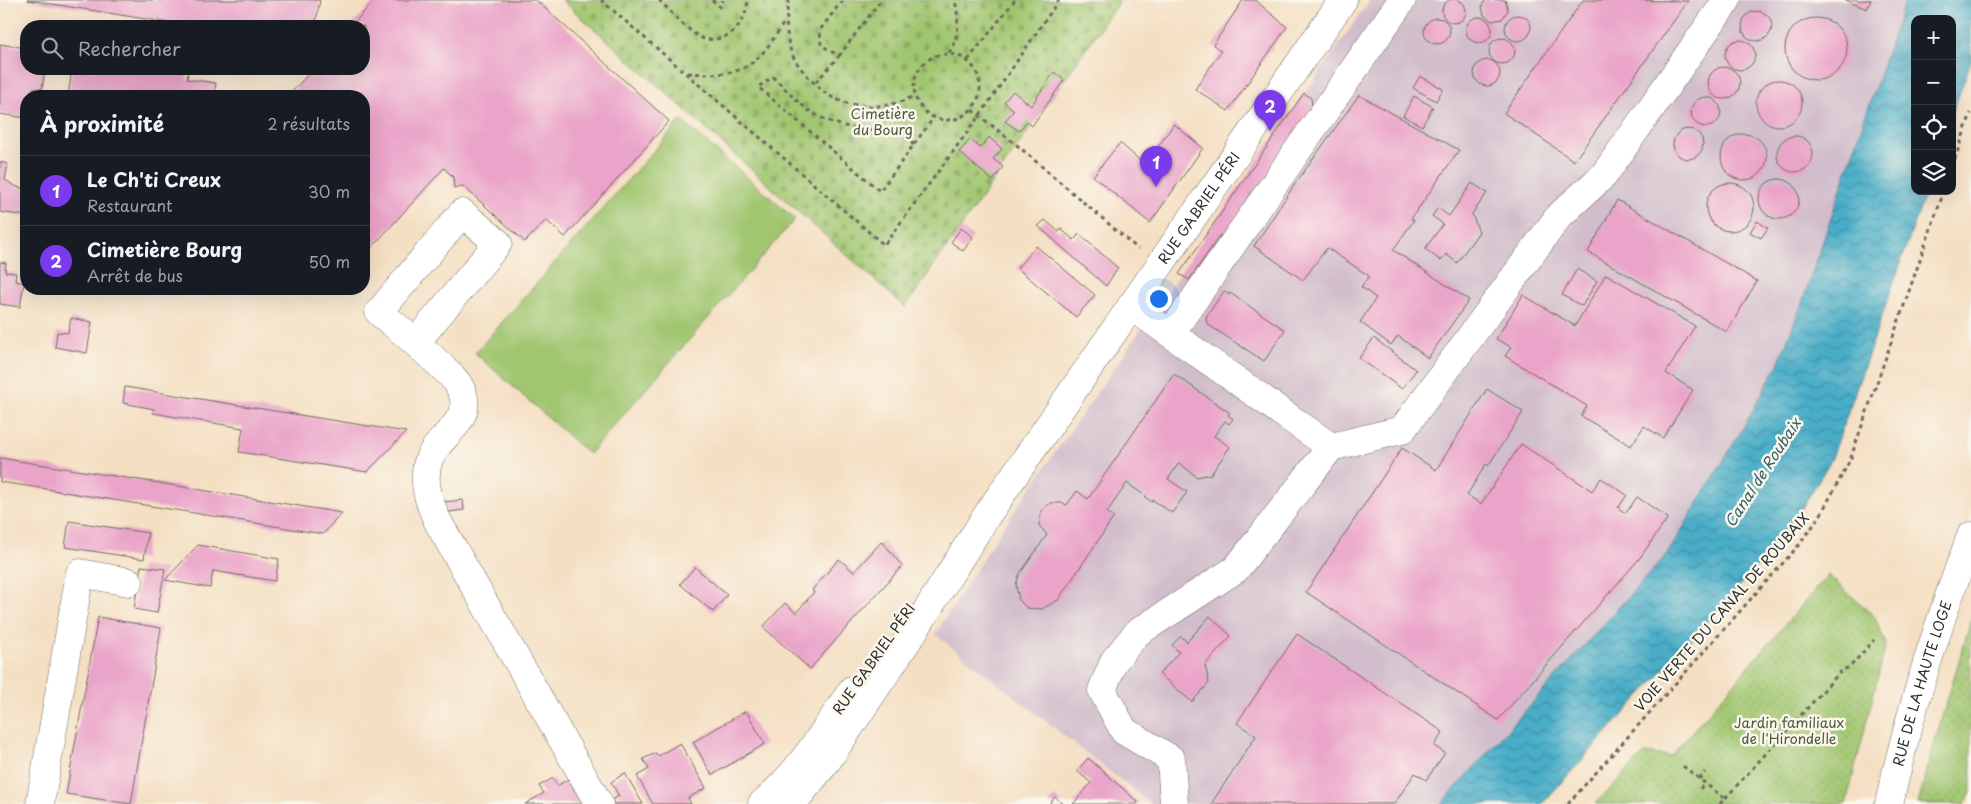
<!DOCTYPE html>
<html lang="fr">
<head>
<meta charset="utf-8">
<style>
	:root { --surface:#171b24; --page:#20242c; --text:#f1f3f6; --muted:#9ea1a6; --line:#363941; --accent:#7c3aed }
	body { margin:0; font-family:"Playpen Sans",sans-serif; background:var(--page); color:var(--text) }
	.controls { position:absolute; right:15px; top:15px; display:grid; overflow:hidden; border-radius:10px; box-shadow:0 5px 20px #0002 }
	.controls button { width:45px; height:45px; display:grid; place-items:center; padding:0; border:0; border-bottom:1px solid var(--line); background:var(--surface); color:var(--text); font:25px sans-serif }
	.you { position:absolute; left:1158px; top:298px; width:18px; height:18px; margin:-12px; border:4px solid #fff; border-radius:50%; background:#1a73e8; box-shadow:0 0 0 8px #1a73e833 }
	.badge { display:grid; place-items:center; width:32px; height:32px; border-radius:50%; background:var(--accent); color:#fff; font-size:16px; font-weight:700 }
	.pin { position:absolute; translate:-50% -41px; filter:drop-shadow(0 1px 2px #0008) }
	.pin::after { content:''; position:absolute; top:26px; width:18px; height:15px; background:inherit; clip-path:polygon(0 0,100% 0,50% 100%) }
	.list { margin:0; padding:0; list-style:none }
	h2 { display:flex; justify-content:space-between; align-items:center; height:65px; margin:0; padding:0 20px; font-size:21px }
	h2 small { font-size:16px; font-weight:400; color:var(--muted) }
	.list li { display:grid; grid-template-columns:32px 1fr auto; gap:15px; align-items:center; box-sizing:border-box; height:70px; padding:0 20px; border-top:1px solid var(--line) }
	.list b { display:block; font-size:19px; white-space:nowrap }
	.list p { margin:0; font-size:16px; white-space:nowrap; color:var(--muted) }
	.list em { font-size:16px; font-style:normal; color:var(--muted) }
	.icon { flex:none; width:28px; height:28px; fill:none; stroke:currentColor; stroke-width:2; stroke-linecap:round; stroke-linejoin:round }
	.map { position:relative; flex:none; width:1971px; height:804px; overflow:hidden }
	.search { position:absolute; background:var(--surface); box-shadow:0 5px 20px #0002; left:20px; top:20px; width:350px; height:55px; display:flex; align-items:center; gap:12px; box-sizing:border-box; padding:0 18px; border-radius:20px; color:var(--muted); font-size:19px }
	.panel { position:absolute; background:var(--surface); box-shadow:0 5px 20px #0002; left:20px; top:90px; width:350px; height:205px; border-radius:20px }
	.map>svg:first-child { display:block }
	.industrial { fill:#d1bdcb }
	.cemetery { fill:url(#cemetery-stones); stroke:#66784e }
	.park { fill:url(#park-dots); stroke:#66784e }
	.pitch { fill:#a0c670; stroke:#66784e }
	.water { fill:url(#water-waves); stroke:#3a6c79 }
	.building { fill:#eaa4c9 }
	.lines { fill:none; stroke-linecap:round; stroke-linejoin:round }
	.minor-casing { stroke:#716a60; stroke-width:29 }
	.major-casing { stroke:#716a60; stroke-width:29 }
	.path { stroke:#716a60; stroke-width:3; stroke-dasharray:4 4; stroke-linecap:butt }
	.minor { stroke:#fff; stroke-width:28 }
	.major { stroke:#fff; stroke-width:28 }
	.labels { text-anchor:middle; stroke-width:5; stroke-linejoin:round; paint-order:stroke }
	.park-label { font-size:14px; fill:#4e5a40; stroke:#fbf7ec }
	.street-label { font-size:14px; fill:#2b2b2b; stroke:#fbf7ec }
	.water-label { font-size:15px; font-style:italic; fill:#375f69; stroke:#fbf7ec }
</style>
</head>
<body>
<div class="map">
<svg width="1971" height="804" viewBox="0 0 1971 804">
	<defs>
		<pattern id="cemetery-stones" width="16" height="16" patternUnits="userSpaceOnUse" patternTransform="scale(1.25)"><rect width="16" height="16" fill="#a0c670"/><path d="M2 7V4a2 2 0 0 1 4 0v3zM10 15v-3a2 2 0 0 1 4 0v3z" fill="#8aaa61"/></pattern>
		<pattern id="park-dots" width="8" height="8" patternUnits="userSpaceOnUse" patternTransform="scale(1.25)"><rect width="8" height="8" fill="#a0c670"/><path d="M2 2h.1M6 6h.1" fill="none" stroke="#8aaa61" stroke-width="1.8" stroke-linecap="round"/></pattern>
		<pattern id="water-waves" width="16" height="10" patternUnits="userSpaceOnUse" patternTransform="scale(1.25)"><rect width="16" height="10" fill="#48adc7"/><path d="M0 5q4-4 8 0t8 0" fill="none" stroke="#3c8da2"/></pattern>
	</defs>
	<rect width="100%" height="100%" fill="#fbf7ec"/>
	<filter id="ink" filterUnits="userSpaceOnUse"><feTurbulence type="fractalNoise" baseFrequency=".02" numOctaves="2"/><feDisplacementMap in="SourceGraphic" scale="10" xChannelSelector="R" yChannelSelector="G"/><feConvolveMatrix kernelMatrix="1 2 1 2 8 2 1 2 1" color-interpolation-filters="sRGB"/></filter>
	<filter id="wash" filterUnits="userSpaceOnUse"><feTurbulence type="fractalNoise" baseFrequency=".0096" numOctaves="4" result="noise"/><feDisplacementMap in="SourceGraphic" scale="20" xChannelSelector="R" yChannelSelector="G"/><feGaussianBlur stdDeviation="1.12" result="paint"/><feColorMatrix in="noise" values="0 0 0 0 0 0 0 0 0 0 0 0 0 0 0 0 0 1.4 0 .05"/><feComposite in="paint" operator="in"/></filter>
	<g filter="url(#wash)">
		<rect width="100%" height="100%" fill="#f4dfc3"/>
		<path class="industrial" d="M1370 0H1905L1802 303 1778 364 1746 423 1668 553 1441 804H1151L935 634 998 535Z"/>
		<path class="cemetery" d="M562 0H1120L905 307Z"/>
		<path class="park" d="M1828 575 1875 617 1886 644 1846 804H1595L1645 753 1671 756Z
			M1971 621V792L1965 804H1918L1936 737Z"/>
		<path class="pitch" d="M681 120 795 219 589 454 475 353Z"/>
		<path class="water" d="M1905 0H1971V61L1952 114V19H1915V191H1926L1832 458 1792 525 1731 596 1542 804H1441L1668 553 1746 423 1778 364 1802 303Z"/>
		<g id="blocks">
			<path class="building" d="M1442 11a12 12 0 1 1 24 0a12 12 0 1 1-24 0Z
				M27 0H320L315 26H189Z
				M375 0H536L669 121 565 237 546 220 525 242 463 186 454 188 453 177 444 168 364 256V96H288L313 69H364V26H351Z
				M1243 0H1255L1287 27 1228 111 1195 89 1221 51 1213 45Z
				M1505 0 1508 10 1502 19 1492 21 1484 15 1482 7 1485 0Z
				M1583 0 1688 1 1574 161 1504 113Z
				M1844 0H1871L1867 9Z
				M1742 26a15 15 0 1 1 30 0a15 15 0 1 1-30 0Z
				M1505 28a13 13 0 1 1 26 0a13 13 0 1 1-26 0Z
				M1466 30a13 13 0 1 1 26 0a13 13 0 1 1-26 0Z
				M1785 49a31 31 0 1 1 62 0a31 31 0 1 1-62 0Z
				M1424 31a13 13 0 1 1 26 0a13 13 0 1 1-26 0Z
				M1489 51a13 13 0 1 1 26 0a13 13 0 1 1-26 0Z
				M1725 55a15 15 0 1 1 30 0a15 15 0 1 1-30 0Z
				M0 44 26 48V69H45L42 89 33 88 32 96H26V118L0 114Z
				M1474 73a13 13 0 1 1 26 0a13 13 0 1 1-26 0Z
				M1708 83a16 16 0 1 1 32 0a16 16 0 1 1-32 0Z
				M72 69 98 70V69H165L188 72 187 79 216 83 214 96H68Z
				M1054 72 1064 80 1032 126 1027 121 1019 131 1005 121 1014 110 1004 102 1013 91 1031 106Z
				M1420 76 1443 89 1436 101 1413 88Z
				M1756 103a23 23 0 1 1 46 0a23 23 0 1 1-46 0Z
				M1304 93 1311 98 1313 113 1222 237 1220 235 1189 280 1179 274Z
				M1359 95 1459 150 1411 219 1414 220 1393 250 1469 300 1428 358 1398 336 1391 345 1360 322 1376 298 1361 287 1369 276 1327 248 1303 280 1254 246 1295 184Z
				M1414 96 1433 107 1422 126 1403 116Z
				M1691 112a15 15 0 1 1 30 0a15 15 0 1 1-30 0Z
				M1174 124 1203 148 1150 223 1093 176 1120 143 1145 165Z
				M1673 144a15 15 0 1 1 30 0a15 15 0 1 1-30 0Z
				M1721 157a23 23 0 1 1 46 0a23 23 0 1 1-46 0Z
				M1777 154a18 18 0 1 1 36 0a18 18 0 1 1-36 0Z
				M989 137 1002 149 993 159 1003 167 993 181 959 152 970 139 980 148Z
				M0 162 8 164 5 180 17 187 26 189V216L0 212Z
				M1759 199a20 20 0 1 1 40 0a20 20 0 1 1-40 0Z
				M1472 183 1487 193 1472 214 1479 232 1457 263 1446 254 1441 261 1425 249 1443 224 1432 216 1438 208 1449 216Z
				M1706 207a24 24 0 1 1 48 0a24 24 0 1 1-48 0Z
				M1617 200 1757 281 1727 332 1588 252Z
				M1045 220 1059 232 1061 229 1074 240 1079 234 1118 268 1106 286 1038 226Z
				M1757 221 1768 228 1761 238 1750 232Z
				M961 228 973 237 963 251 951 242Z
				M1036 246 1095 295 1076 317 1017 268Z
				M0 262 6 263 5 272 16 273 15 281 24 283 20 307 0 304Z
				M1577 269 1597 281 1582 306 1562 295Z
				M1606 274 1695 326 1666 373 1693 390 1663 438 1644 426 1631 446 1581 416 1587 406 1505 356 1511 347 1496 339 1523 295 1575 326Z
				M1224 291 1229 295 1230 293 1285 330 1264 361 1207 324 1206 317Z
				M71 318 92 322 87 353 55 347 57 332 68 333Z
				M1374 338 1416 370 1402 389 1359 358Z
				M1174 374 1230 413 1228 415 1233 419 1229 424 1225 421 1214 436 1230 447 1211 474 1197 477 1179 463 1168 479 1187 492 1172 513 1153 500 1152 502 1146 498 1147 497 1127 483 1107 512 1114 517 1058 600 1042 609 1027 608 1019 600 1016 585 1019 575 1047 535 1039 525 1041 512 1046 506 1051 503H1062L1067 505 1077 491 1088 499Z
				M125 387 406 432 367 472 239 452 243 428 153 413 154 409 123 403Z
				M1487 389 1523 412 1488 466 1486 464 1467 495 1481 504 1521 444 1592 491 1601 478 1627 495 1618 508 1626 513 1637 497 1668 518 1639 559 1498 720 1306 592 1402 448 1436 470Z
				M0 458 165 484 342 513 323 534 40 488 0 482Z
				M463 500 464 510 448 512 443 502Z
				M69 521 148 533 144 559 65 547Z
				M882 541 902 566 810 669 763 627 785 603 796 613 814 592 812 590 839 559 854 572Z
				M198 545 279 559 275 581 213 571 210 588 165 580Z
				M141 566 165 569 157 613 134 609Z
				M695 567 727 595 713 612 680 584Z
				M1210 616 1231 636 1205 665 1209 683 1192 702 1159 674 1179 652 1172 645 1181 636 1187 642Z
				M98 617 161 628 131 804 66 794Z
				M1297 634 1443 732 1434 746 1445 753 1426 780 1415 773 1394 804H1211L1256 736 1237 723Z
				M746 711 765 744 712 775 693 742Z
				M680 743 706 788 688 798 691 804H653L637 776 649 769 643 759 656 753 658 756Z
				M1088 758 1138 802 1137 804H1073L1091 783 1077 771Z
				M625 773 643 804H614L612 800 619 796 611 782Z
				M553 778 557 786 568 779 582 802 579 804H525L544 793 539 786Z
				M1055 797 1063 804H1049Z"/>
		</g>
	</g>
	<g filter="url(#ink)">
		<use href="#blocks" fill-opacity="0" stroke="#716a60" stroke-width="1"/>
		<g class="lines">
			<defs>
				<g id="minor">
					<path d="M1131 306 1331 447"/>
					<path d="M1171 333 1402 0"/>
					<path d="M416 342 498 243 462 213 379 312C399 328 418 345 437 362 444 369 453 376 458 384 480 419 440 432 429 459 421 481 429 502 438 522L599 804"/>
					<path d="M40 804 80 573 129 582"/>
					<path d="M1174 804 1171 759 1124 731 1102 690 1114 661 1137 633 1236 569 1331 447 1402 430 1559 216 1604 175 1727 0"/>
					<path id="s1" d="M1889 804C1909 713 1938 623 1971 536"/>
				</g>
				<g id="major">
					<path d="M762 804C799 773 825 730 852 690"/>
					<path id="s2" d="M792 804 827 761 912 634 987 515 1343 0"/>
				</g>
			</defs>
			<use href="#minor" class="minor-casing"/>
			<use href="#major" class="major-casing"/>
			<path class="path" d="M601 0 884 245 980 115 1059 0
				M659 0C670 11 689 33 704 39 707 40 712 39 715 39 736 37 746 18 748 0
				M712 0 720 7 723 0
				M789 0C785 20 785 46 797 63 803 72 818 88 827 94 849 110 892 110 915 95
				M949 53C960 37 959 19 955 0
				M914 87a33 33 0 1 1 66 0a33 33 0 1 1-66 0Z
				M839 56 881 0
				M968 60 1015 0
				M688 73C744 77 755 69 785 21
				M816 82 839 56 821 45 820 30 838 6 844 0
				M972 110 1018 146 1138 249
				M914 145 896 130C868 132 837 128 813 113 798 104 785 88 773 77L758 87 880 191 934 117
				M1952 167 1971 113
				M1683 766 1725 799
				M1699 779 1705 772
				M1700 789 1704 783
				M1568 804 1799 545 1820 516 1850 460 1944 191
				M1720 804 1843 669 1849 668 1874 640"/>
			<use href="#minor" class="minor"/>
			<use href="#major" class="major"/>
		</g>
	</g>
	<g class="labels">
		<g class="park-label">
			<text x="883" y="119">Cimetière<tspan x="883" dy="16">du Bourg</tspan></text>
			<text x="1789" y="728">Jardin familiaux<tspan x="1789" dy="16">de l'Hirondelle</tspan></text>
		</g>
		<g class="street-label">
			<text dy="5" stroke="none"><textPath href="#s2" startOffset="722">RUE GABRIEL PÉRI</textPath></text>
			<text transform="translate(1722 612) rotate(-49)" y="5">VOIE VERTE DU CANAL DE ROUBAIX</text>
			<text transform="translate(874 659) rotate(-55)" y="5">RUE GABRIEL PÉRI</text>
			<text dy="5" stroke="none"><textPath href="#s1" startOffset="125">RUE DE LA HAUTE LOGE</textPath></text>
		</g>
		<g class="water-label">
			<text transform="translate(1763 473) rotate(-57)" y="5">Canal de Roubaix</text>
		</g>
	</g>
</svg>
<div class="controls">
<button>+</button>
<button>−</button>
<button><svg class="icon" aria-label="locate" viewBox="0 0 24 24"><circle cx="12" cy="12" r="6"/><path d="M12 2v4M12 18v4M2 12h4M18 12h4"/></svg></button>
<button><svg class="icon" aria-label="layers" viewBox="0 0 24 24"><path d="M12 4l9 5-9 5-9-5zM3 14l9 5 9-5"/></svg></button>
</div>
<div class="you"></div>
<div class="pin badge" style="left:1156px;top:187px">1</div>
<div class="pin badge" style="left:1270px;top:131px">2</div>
<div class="search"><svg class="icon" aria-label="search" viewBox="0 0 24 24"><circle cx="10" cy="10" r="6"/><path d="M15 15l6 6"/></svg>Rechercher</div>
<section class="panel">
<h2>À proximité<small>2 résultats</small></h2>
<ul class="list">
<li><span class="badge">1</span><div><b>Le Ch'ti Creux</b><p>Restaurant</p></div><em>30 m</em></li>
<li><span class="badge">2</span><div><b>Cimetière Bourg</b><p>Arrêt de bus</p></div><em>50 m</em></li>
</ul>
</section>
</div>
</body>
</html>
